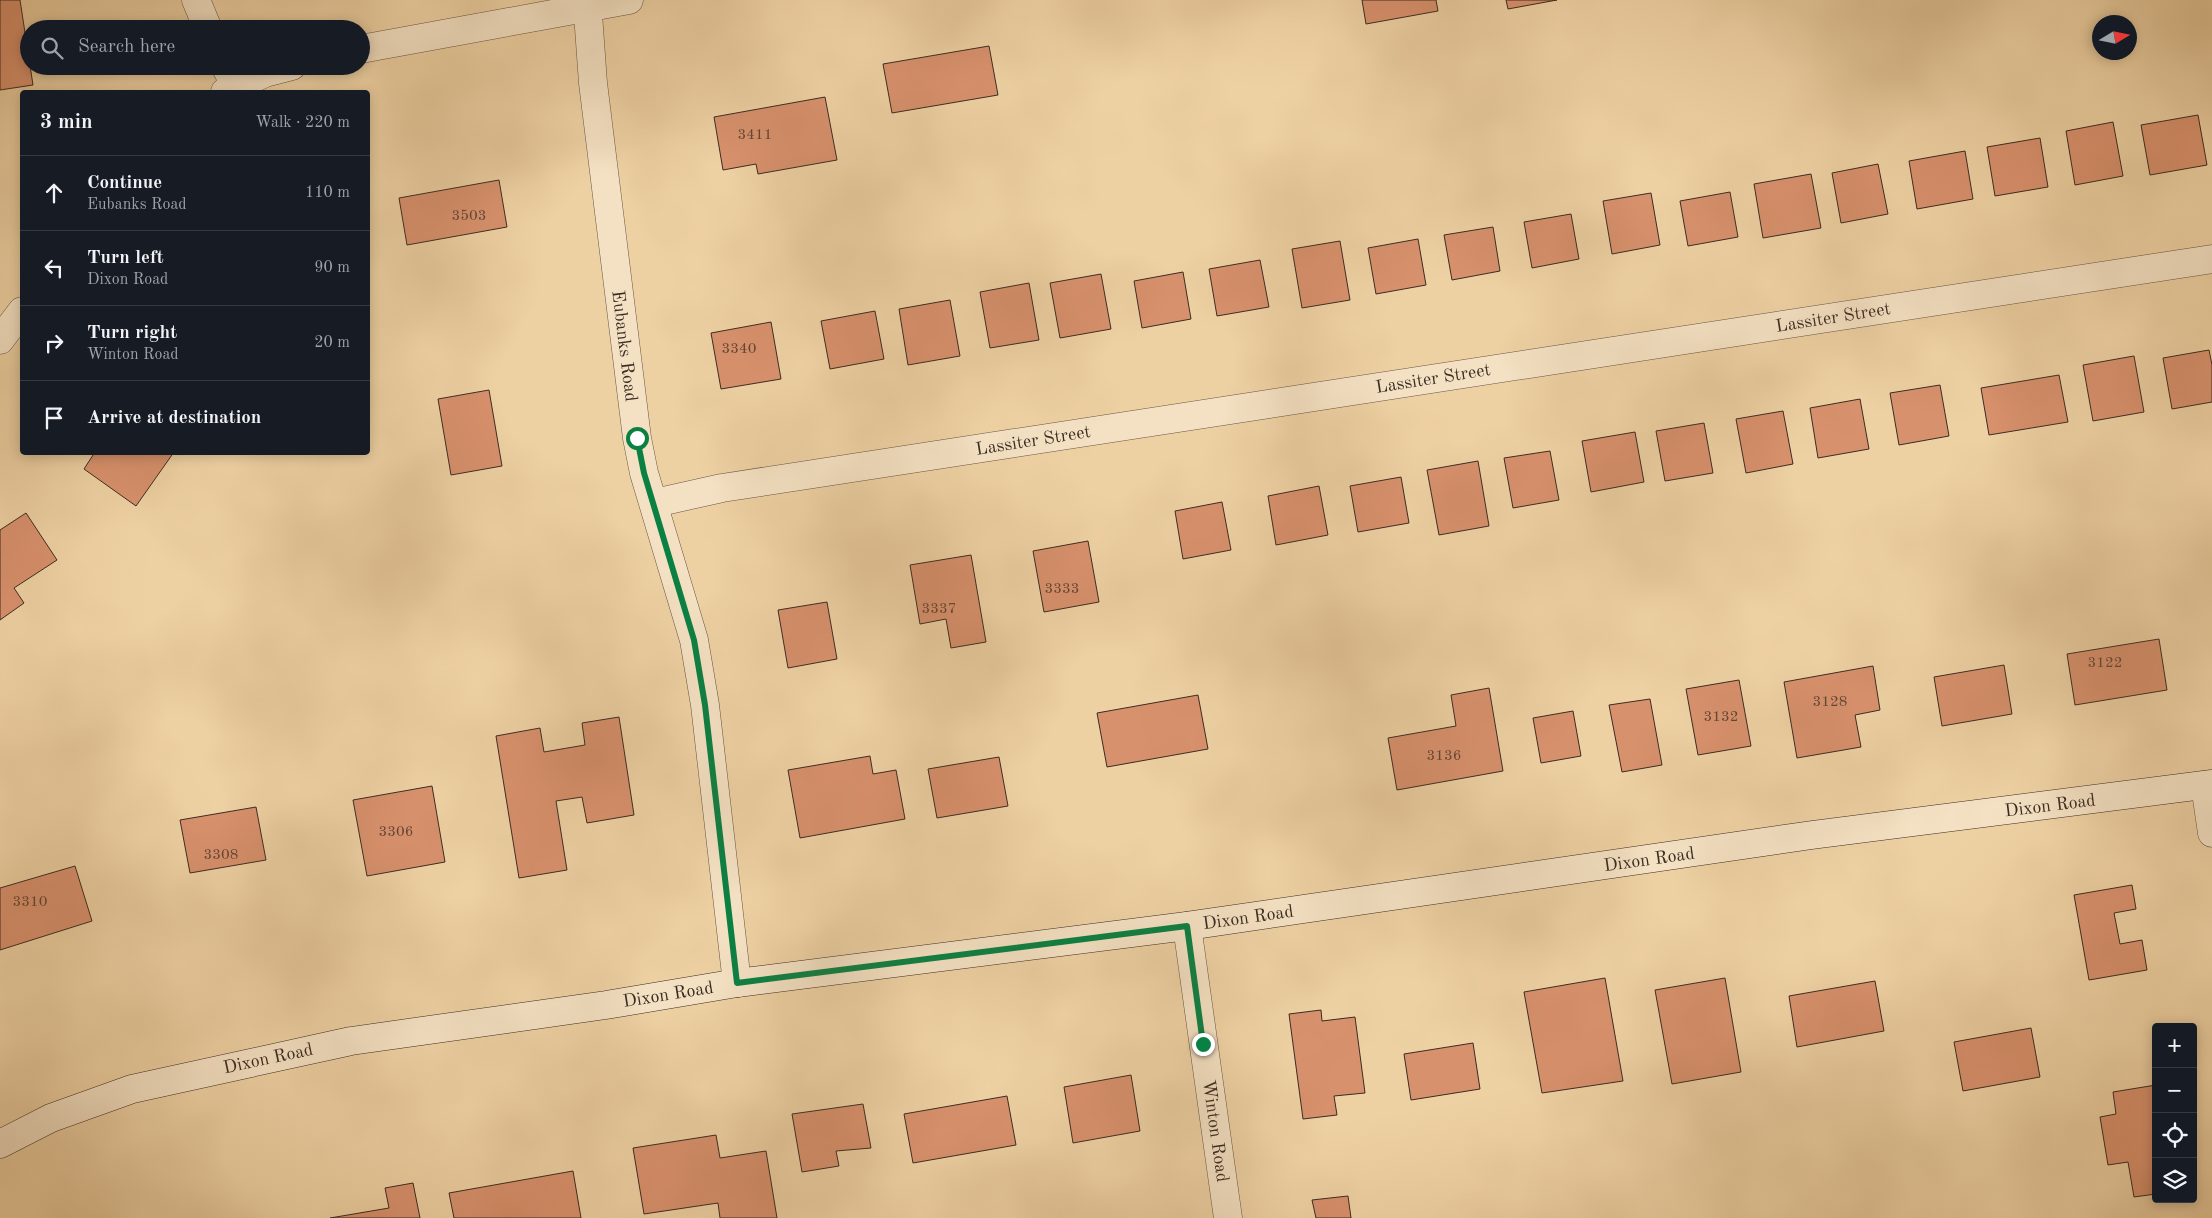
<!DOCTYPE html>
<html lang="en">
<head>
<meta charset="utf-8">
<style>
	:root { --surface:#171b24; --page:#242831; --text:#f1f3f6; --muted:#9ea1a6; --line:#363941 }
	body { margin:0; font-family:"Old Standard TT",serif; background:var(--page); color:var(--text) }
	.controls { position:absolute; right:15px; bottom:15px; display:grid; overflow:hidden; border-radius:5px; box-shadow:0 2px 12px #0003 }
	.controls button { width:45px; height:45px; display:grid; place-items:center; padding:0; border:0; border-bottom:1px solid var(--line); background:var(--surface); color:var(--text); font:25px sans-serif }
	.compass { position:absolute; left:2092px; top:15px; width:45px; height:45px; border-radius:50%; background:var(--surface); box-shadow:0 2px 12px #0003; rotate:80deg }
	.stop { position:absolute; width:15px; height:15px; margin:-11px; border:4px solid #0b8043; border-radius:50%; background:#fff }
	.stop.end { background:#0b8043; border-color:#fff; box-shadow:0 1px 5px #0008 }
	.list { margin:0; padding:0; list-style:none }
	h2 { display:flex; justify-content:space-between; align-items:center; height:65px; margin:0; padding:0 20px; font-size:21px }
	h2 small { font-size:16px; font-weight:400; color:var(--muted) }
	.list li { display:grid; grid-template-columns:32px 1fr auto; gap:15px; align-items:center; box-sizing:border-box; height:75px; padding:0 20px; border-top:1px solid var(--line) }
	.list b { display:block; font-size:19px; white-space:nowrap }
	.list p { margin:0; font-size:16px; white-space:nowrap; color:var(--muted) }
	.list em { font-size:16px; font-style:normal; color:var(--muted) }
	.icon { flex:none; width:28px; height:28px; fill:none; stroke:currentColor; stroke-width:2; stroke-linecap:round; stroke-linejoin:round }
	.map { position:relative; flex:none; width:2212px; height:1218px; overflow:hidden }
	.search { position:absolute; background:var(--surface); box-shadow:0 2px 12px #0003; left:20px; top:20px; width:350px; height:55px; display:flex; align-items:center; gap:12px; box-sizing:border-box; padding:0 18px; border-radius:28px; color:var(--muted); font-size:19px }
	.panel { position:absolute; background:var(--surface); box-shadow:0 2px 12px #0003; left:20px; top:90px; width:350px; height:365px; border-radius:5px }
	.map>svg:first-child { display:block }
	.building { fill:#d8916d; stroke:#3a2c23 }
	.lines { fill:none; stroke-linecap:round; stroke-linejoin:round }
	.street-casing { stroke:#675543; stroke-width:29 }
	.secondary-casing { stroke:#3a2c23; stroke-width:29 }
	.street { stroke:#f4e1c3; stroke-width:28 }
	.secondary { stroke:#f4e1c3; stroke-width:28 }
	.route { stroke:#0b8043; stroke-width:6 }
	.labels { text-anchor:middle; stroke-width:4; stroke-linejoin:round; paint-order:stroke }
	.number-label { font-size:15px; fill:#624536 }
	.street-label { font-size:18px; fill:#3a2c23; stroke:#f4e1c3 }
</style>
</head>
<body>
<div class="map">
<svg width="2212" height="1218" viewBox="0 0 2212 1218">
	<rect width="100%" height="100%" fill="#eed1a3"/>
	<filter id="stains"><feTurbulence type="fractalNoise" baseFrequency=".004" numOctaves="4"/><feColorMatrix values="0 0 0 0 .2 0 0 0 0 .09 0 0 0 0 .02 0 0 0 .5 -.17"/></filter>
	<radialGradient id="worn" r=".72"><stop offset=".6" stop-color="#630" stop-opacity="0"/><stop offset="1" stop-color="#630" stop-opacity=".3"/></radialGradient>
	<path class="building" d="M0 0H20L33 85 0 90Z
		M1362 0H1436L1438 11 1366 24Z
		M1506 0H1557L1508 9Z
		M989 46 998 95 892 113 883 64Z
		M825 97 837 160 758 174 756 164 723 170 714 117Z
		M2198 115 2207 165 2150 175 2141 125Z
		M2113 122 2123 176 2075 185 2066 131Z
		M2040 138 2048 187 1995 196 1987 147Z
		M1965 151 1973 199 1917 209 1909 161Z
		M1878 164 1888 214 1841 223 1832 173Z
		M1811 174 1821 228 1763 238 1754 184Z
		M499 180 507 227 407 245 399 198Z
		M1730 192 1738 237 1688 246 1680 201Z
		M1651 193 1660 245 1612 254 1603 201Z
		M1571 214 1579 259 1532 268 1524 222Z
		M1493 227 1500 271 1452 280 1444 235Z
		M1418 239 1426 285 1376 294 1368 248Z
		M1340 241 1350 300 1302 308 1292 249Z
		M1260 260 1269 307 1217 316 1209 269Z
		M1183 272 1191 319 1142 328 1134 281Z
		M1101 274 1111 329 1060 338 1050 283Z
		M1029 283 1039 340 990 348 980 292Z
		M950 300 960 356 908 365 899 309Z
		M875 311 884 359 830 369 821 321Z
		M771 322 781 379 721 389 711 333Z
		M2209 350 2212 365V402L2172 409 2163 358Z
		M2134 356 2144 412 2093 421 2083 365Z
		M2059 375 2068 422 1989 435 1981 388Z
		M1940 385 1949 436 1899 445 1890 393Z
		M489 390 502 466 451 475 438 399Z
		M1860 399 1869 449 1818 458 1810 408Z
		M1783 411 1793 464 1746 473 1736 419Z
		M1704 423 1713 473 1665 481 1656 431Z
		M1635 432 1644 482 1591 492 1582 441Z
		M1550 451 1559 500 1513 508 1504 458Z
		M95 452H174L136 506 84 469Z
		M1478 461 1489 526 1439 535 1427 470Z
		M1401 477 1409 523 1358 532 1350 486Z
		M1319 486 1328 535 1276 545 1268 496Z
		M1222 502 1231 550 1183 559 1175 511Z
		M26 513 57 560 14 588 24 603 0 620V530Z
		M1088 541 1099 602 1044 612 1033 551Z
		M971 555 986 642 951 648 946 619 920 624 910 565Z
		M827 602 837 659 788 668 778 610Z
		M2159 639 2167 690 2075 705 2067 654Z
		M2004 665 2012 714 1942 726 1934 677Z
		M1873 666 1880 710 1855 715 1861 747 1797 758 1784 682Z
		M1739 680 1751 746 1698 755 1686 689Z
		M1489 688 1503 771 1397 790 1388 738 1456 726 1451 695Z
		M1198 695 1208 749 1107 767 1097 713Z
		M1650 699 1662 765 1622 772 1609 705Z
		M1573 711 1581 756 1541 763 1533 718Z
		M619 717 634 815 587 823 582 797 556 801 567 870 519 878 496 736 540 728 544 752 585 745 582 723Z
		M870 756 873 774 896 770 905 819 800 838 788 770Z
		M999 757 1008 806 937 818 928 769Z
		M432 786 445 862 367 876 353 800Z
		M256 807 266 860 190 873 180 820Z
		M75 866 92 921 0 950V888Z
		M2132 885 2136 909 2114 913 2120 944 2142 940 2147 970 2089 980 2074 895Z
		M1605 978 1623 1081 1542 1093 1524 992Z
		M1725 978 1741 1072 1672 1084 1655 990Z
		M1875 981 1884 1031 1797 1047 1789 996Z
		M1321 1010 1322 1021 1355 1017 1365 1093 1334 1096 1337 1115 1303 1119 1289 1014Z
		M2031 1028 2040 1077 1963 1091 1954 1042Z
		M1473 1043 1480 1089 1411 1100 1404 1054Z
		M1131 1075 1140 1131 1073 1143 1064 1087Z
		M2156 1085V1194L2134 1197 2128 1162 2108 1165 2100 1117 2116 1114 2113 1092Z
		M1007 1096 1016 1145 913 1163 904 1114Z
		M863 1104 871 1148 836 1151 839 1166 802 1172 792 1114Z
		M716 1135 720 1158 766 1151 777 1218H720L718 1203 644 1214 633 1148Z
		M573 1171 581 1218H454L449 1193Z
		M413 1183 420 1218H330L389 1208 385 1188Z
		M1348 1196 1351 1218H1316L1312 1200Z"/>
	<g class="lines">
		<defs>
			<path id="street" d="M196 0 208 29
				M587 0 593 83 637 438 644 473 694 640 705 705 737 983
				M361 49 629 0
				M225 66 236 86
				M225 92 265 73 292 66
				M0 340 22 311
				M655 503 722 488 2212 259
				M2205 785 2212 833
				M1187 926 1228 1218"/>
			<path id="secondary" d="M0 1144 51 1118 132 1089 351 1041 606 1005 737 983 1187 926 1812 835 2212 784"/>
		</defs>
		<use href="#street" class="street-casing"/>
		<use href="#secondary" class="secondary-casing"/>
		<use href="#street" class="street"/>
		<use href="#secondary" class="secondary"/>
	</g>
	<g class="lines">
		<path class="route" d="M637 438 644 473 694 640 705 705 737 983 1187 926 1203 1044"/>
	</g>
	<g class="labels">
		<g class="number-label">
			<text x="755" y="139">3411</text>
			<text x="469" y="220">3503</text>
			<text x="739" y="353">3340</text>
			<text x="1062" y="593">3333</text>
			<text x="939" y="613">3337</text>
			<text x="2105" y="667">3122</text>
			<text x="1830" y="706">3128</text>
			<text x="1721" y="721">3132</text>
			<text x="1444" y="760">3136</text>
			<text x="396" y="836">3306</text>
			<text x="221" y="859">3308</text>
			<text x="30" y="906">3310</text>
		</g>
		<g class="street-label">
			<text transform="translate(1833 317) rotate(-9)" y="6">Lassiter Street</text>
			<text transform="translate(625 346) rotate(83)" y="6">Eubanks Road</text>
			<text transform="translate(1433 378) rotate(-9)" y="6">Lassiter Street</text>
			<text transform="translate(1033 440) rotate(-9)" y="6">Lassiter Street</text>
			<text transform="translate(2050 805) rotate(-7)" y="6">Dixon Road</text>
			<text transform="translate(1649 859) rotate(-8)" y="6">Dixon Road</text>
			<text transform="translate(1248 917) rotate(-8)" y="6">Dixon Road</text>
			<text transform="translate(668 994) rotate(-9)" y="6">Dixon Road</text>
			<text transform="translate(268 1058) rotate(-12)" y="6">Dixon Road</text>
			<text transform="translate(1216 1131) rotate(82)" y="6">Winton Road</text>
		</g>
	</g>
	<rect width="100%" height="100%" filter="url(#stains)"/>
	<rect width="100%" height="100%" fill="url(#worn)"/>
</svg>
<div class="controls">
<button>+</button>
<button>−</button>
<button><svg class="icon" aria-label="locate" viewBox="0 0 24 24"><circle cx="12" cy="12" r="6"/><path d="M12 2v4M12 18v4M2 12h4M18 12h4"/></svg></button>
<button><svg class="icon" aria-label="layers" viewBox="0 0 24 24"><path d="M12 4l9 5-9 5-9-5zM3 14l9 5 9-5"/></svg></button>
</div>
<svg class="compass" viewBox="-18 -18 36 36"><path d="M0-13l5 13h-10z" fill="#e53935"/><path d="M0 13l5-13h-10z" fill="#9ea1a6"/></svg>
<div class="stop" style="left:637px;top:438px"></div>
<div class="stop end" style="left:1203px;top:1044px"></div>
<div class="search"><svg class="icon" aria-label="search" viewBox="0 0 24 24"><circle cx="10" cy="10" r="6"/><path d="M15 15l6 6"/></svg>Search here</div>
<section class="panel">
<h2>3 min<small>Walk · 220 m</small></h2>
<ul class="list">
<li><svg class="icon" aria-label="ahead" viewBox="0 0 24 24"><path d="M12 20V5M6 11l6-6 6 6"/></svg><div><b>Continue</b><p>Eubanks Road</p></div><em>110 m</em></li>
<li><svg class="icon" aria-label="left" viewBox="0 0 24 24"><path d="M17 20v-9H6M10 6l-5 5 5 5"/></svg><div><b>Turn left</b><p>Dixon Road</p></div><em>90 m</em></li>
<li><svg class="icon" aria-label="right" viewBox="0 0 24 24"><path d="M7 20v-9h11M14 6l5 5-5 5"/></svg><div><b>Turn right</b><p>Winton Road</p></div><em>20 m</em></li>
<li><svg class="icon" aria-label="arrive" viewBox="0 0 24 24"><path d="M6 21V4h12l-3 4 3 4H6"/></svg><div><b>Arrive at destination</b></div></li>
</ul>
</section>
</div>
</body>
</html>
